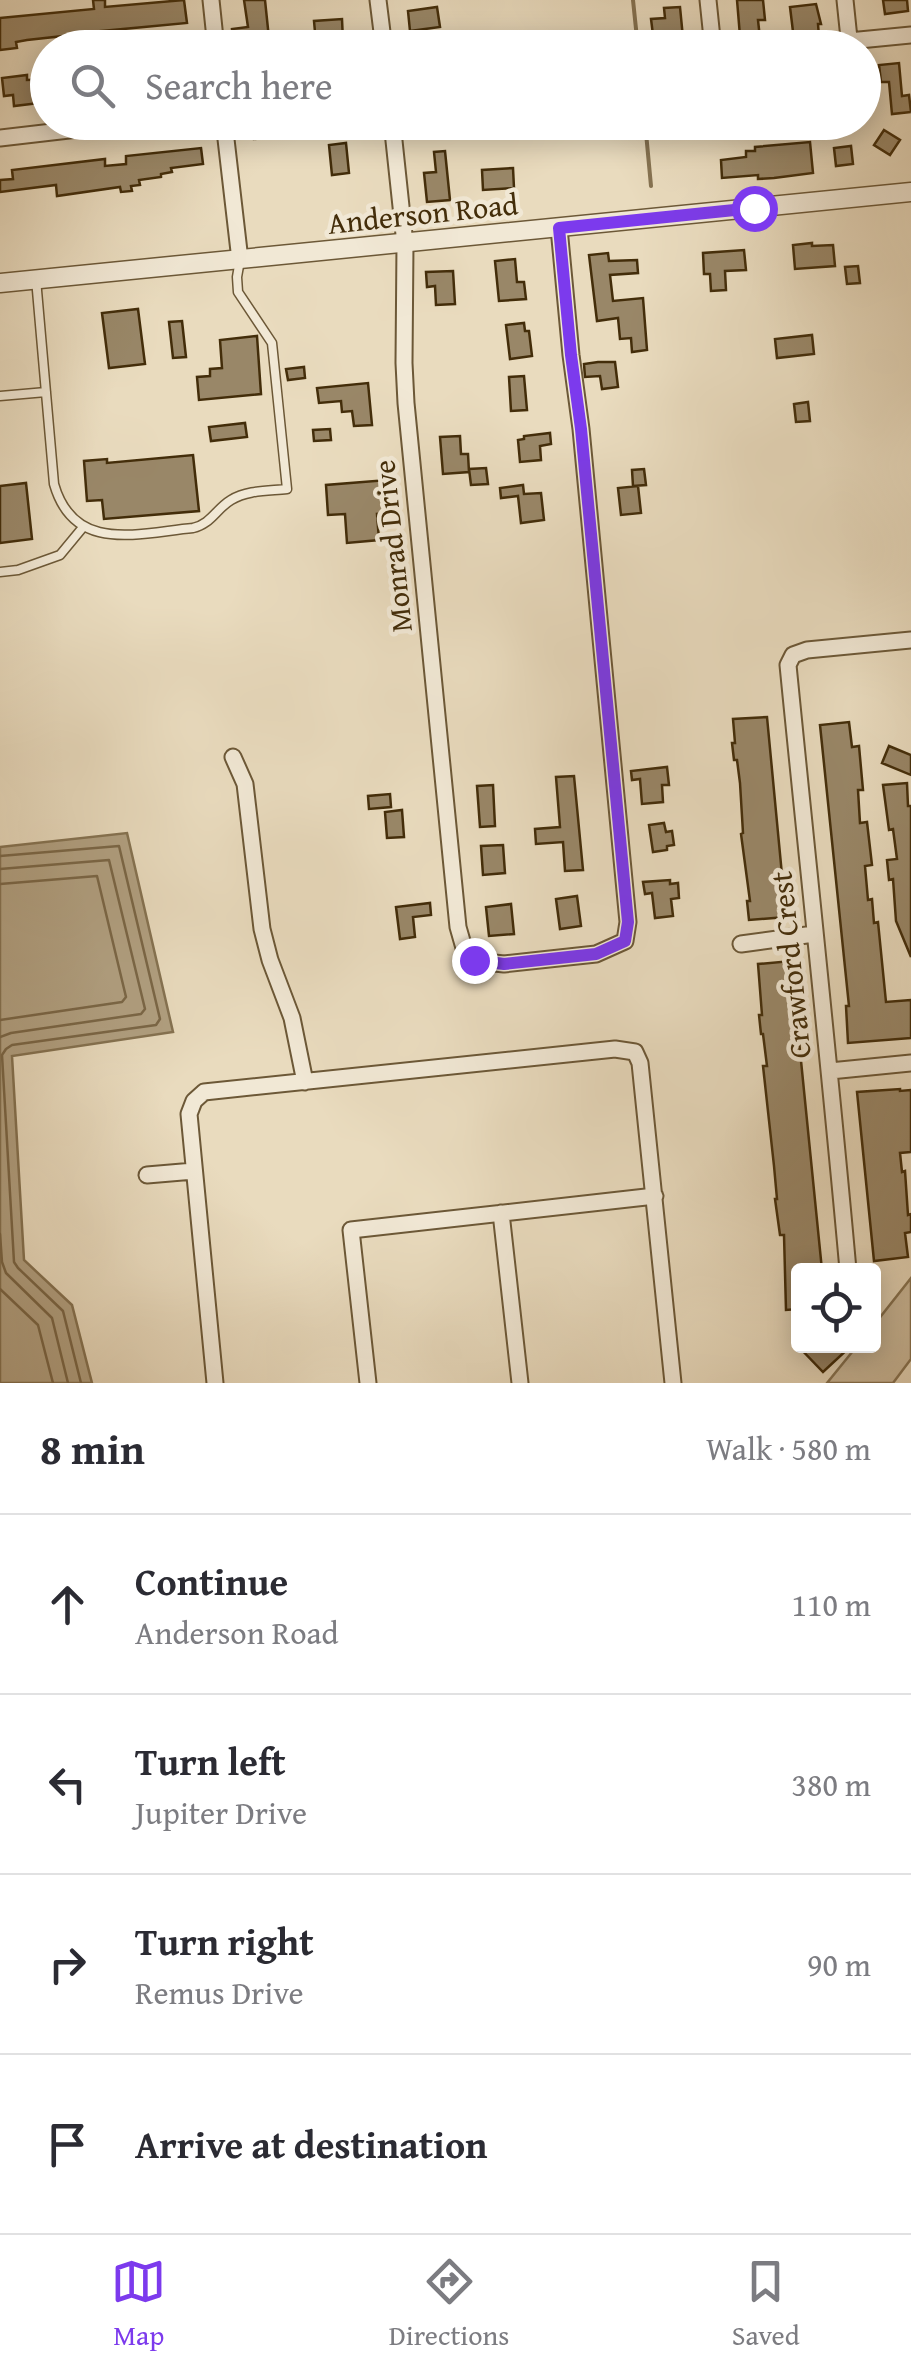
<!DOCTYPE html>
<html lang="en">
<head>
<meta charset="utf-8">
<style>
	:root { --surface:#fff; --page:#f2f2f3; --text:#2b2b33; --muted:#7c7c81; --line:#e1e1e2; --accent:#7c3aed }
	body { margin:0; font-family:"Gentium Book Plus",serif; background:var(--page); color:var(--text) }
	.controls { position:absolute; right:30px; bottom:30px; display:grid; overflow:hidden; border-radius:10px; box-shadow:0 5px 25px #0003 }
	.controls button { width:90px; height:90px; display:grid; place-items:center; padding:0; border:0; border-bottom:2px solid var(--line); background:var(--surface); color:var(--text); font:50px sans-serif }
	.stop { position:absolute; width:30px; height:30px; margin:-22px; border:8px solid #7c3aed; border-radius:50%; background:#fff }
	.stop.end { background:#7c3aed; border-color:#fff; box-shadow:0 2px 10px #0008 }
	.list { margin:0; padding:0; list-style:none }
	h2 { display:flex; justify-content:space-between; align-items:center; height:130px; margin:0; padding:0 40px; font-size:42px }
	h2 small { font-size:32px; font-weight:400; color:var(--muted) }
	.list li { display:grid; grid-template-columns:65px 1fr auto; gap:30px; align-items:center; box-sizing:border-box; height:180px; padding:0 40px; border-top:2px solid var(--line) }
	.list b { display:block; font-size:38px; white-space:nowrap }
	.list p { margin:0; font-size:32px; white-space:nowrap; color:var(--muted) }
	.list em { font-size:32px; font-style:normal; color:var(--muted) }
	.icon { flex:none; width:55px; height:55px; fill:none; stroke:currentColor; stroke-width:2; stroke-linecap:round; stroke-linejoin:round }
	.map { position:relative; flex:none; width:911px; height:1383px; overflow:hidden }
	.search { position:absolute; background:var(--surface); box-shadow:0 5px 25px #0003; left:30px; right:30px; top:30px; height:110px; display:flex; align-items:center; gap:25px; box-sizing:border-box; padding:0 35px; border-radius:55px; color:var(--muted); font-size:38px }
	.sheet { height:850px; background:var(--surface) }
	nav { display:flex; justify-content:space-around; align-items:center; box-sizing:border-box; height:140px; border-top:2px solid var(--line); background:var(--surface); font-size:28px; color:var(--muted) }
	nav a { display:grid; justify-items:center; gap:5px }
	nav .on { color:var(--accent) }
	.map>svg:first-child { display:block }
	.green { fill:#cdbd9f; stroke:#887554; stroke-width:2.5 }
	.water { fill:#b1a081; stroke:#857251; stroke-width:2.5 }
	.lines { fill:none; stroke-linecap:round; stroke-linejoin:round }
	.shore { stroke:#7a6646; stroke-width:2.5 }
	.stream { stroke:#857251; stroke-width:4 }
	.building { fill:#998768; stroke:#432d0a; stroke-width:2.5 }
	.service-casing { stroke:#6c5837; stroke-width:11 }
	.minor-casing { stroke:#6c5837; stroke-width:19 }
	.tertiary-casing { stroke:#6c5837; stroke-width:21 }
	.service { stroke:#f1e8d5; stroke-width:8 }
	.minor { stroke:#f1e8d5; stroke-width:15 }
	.tertiary { stroke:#f1e8d5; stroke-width:18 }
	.route { stroke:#7c3aed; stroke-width:12 }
	.labels { text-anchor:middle; stroke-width:9; stroke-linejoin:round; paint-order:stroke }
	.street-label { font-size:30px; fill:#432d0a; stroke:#f1e8d5 }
</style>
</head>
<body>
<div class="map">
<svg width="911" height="1383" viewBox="0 0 911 1383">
	<rect width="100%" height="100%" fill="#e9dbbe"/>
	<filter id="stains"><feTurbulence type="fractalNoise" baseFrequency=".002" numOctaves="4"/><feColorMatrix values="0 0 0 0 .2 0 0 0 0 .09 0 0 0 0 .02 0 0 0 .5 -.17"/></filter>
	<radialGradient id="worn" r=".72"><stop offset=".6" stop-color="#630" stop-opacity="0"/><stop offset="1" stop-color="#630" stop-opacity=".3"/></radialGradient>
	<path class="green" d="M911 1278V1359L893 1383H827L857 1346H874V1325Z"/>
	<path class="water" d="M127 833 173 1032 12 1056 24 1260 72 1305 92 1383H0V847Z"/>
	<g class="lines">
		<path class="shore" d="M0 856 119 846 160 1019 156 1025 12 1045 6 1049 2 1055 14 1262 18 1268 63 1311 81 1383
			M0 869 109 860 145 1009 141 1014 11 1033 0 1037
			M0 884 97 876 126 997 122 1002 0 1020
			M0 1234 2 1262 6 1273 52 1318 68 1383
			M0 1289 38 1325 53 1383"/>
		<path class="stream" d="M633 0 638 48
			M645 122 651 186"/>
	</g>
	<path class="building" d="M93 0H105V7L184 0 187 23 92 32V38L73 39V35L27 40 16 42 17 48 0 50V18L94 9Z
		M244 0H265L270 48H242V41L233 42 232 29 248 27Z
		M737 0H763L765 20H758L761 48H741Z
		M883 0H907L908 11 885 14Z
		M816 4 821 24H818L820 48H795L790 7Z
		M437 7 440 27 410 31 408 11Z
		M680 7 684 48H668L667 34 653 35 651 19 665 18 664 8Z
		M342 19 343 41 316 43 314 21Z
		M899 63 902 96 909 95 911 112 892 114 889 82H881L879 65Z
		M27 75V80L48 79V102L14 106 13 95 4 96 2 78Z
		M252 122H277L278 137 254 139Z
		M884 130 900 140 890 155 874 145Z
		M810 142 813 173 774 178 758 179V175L722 178 721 160 746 157V151H755V147Z
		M346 143 349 173 332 175 329 145Z
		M851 146 853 164 836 166 834 148Z
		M201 148 203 164 171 168 172 172 161 174V177L139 180 140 185 131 186 132 191 121 192 120 187 57 196 56 185 0 192V180L13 179 12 170 105 159V166L126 164V156Z
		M445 151 450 200 427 202 424 173 436 172 434 152Z
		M513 168 514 188 483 190 482 170Z
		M812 243V246L833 245 835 266 795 269 793 245Z
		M744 250 746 270 725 271 726 290 711 291 710 274H704L703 253Z
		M608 253 609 261 637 260 638 273 610 275 613 301 643 298 647 350 632 352 631 338 620 339 618 318 597 321 589 255Z
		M515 259 517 282H524L526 299 499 301 495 261Z
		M858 266 860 283 847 284 845 267Z
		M453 271 455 304 436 305 435 286 427 287 426 272Z
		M138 309 145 364 109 368 102 313Z
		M182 321 186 357 173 358 169 322Z
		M524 323 525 331H529L532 356 510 359 506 325Z
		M812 335 814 354 777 358 775 339Z
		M257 336 261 394 199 400 197 377 210 376V369L222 368 220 340Z
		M598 362H615L618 387 602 389 600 376 585 377 584 364Z
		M304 367 305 378 288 380 286 369Z
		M524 376 527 410 511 411 509 377Z
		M368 383 372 425 354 426 352 411 342 412 341 401 319 403 317 388Z
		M808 402 810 421 796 422 794 404Z
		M245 423 247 437 211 441 209 427Z
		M330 429 331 440 314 441 313 430Z
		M550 433 551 444 540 446 541 460 520 462 518 440 524 439V436Z
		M460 436 461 454H468L469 472 443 474 440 437Z
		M193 455 199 511 104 519 102 500 87 501 84 461 107 459V463Z
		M486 468 488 484 471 485 469 469Z
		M644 469 646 485 633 486 632 470Z
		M387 480 390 513 377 514 379 540 347 543 345 514 328 515 326 485Z
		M26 483 32 539 0 543V486Z
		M523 485 524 494 541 493 544 520 521 523 518 496 501 498 500 488Z
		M638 486 641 513 621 515 618 488Z
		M767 717 786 917 749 920 747 901H750L741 834 743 833 740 783 737 760H734L732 743H735L733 719Z
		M849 722 852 747 859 746 863 790H858L860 823 867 822 872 865 865 866 868 900 872 899 874 923 878 922 886 1002 911 1000V1038L848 1043 846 1006H849L820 725Z
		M889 746 911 755V775L882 763Z
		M667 767 669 785H662L663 802 642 804 640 779 632 780 631 771Z
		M574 776 583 870 565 871 563 842 536 844 535 829 560 827 556 777Z
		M907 783 908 806H911V957L896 921 893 879 889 880 887 860 897 859 893 829 889 830 883 785Z
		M493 785 495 826 480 827 477 786Z
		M390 794 391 807 369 809 368 796Z
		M402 810 404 837 387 838 385 812Z
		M664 823 666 832 672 831 674 845 667 846V850L653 852 649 825Z
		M503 845 505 873 483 875 481 846Z
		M670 880V884L678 883 679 898 671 899 673 916 655 918 652 893 645 894 643 882Z
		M577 896 581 926 560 929 556 899Z
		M430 903 431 915 413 917 415 937 400 939 396 907Z
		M511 904 514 934 489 936 486 907Z
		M791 961 822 1270H798V1309L786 1310 784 1235H780L775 1199H777L774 1166 763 1066H767L763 1034H761L759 1015H762L758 964Z
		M900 1089V1091L911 1090V1152L900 1153 902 1172 905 1171 908 1215 911 1214V1232L905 1233 908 1257 874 1261 857 1092Z
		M798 1346H851L823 1372Z"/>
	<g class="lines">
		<defs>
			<path id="service" d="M36 279 54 484C74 554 138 533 193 528 211 524 216 509 231 500 247 490 268 491 287 489L272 343 238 292 237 277 240 260
				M0 396 46 392
				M0 572 18 570 60 555 84 526"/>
			<path id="minor" d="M211 0 216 48
				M378 0 384 48
				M708 0 713 48
				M845 0 850 48
				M849 41 911 35
				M224 122 240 260
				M392 122 405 244 404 363 406 403 458 927 464 948 475 961 504 964 596 954 625 941 628 922 581 429 571 355 559 228
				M722 122H727
				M0 138 138 122
				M233 757 245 784 262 929 270 960 292 1018 305 1082
				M741 944 814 934
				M830 1071 911 1063
				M147 1175 194 1171
				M501 1213 520 1383
				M848 1270C830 1068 808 867 788 665L793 655 807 650 911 640
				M215 1383 189 1114 194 1101 204 1092 615 1049 635 1052 640 1063 673 1383
				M368 1383 351 1230 655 1196"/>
			<path id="tertiary" d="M0 283 911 192"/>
		</defs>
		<use href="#service" class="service-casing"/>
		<use href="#minor" class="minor-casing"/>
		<use href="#tertiary" class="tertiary-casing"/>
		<use href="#service" class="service"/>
		<use href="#minor" class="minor"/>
		<use href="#tertiary" class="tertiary"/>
	</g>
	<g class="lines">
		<path class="route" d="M474 960 504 964 596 954 625 941 628 922 581 429 571 355 559 228 754 208"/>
	</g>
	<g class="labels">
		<g class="street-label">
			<text transform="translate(423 214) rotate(-6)" y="10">Anderson Road</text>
			<text transform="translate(393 546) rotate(-96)" y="10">Monrad Drive</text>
			<text transform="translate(791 965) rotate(-96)" y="10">Crawford Crest</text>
		</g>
	</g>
	<rect width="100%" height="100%" filter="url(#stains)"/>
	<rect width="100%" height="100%" fill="url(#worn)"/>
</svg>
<div class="controls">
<button><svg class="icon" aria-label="locate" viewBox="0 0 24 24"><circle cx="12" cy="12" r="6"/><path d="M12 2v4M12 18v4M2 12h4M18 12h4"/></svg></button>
</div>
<div class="stop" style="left:754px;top:208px"></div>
<div class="stop end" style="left:474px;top:960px"></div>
<div class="search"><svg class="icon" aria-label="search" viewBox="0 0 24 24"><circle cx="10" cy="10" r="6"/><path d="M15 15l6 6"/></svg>Search here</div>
</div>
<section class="sheet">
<h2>8 min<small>Walk · 580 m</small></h2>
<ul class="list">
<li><svg class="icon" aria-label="ahead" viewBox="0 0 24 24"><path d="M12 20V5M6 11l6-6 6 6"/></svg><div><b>Continue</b><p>Anderson Road</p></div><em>110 m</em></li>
<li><svg class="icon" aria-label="left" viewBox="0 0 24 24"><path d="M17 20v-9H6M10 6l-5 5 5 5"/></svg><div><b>Turn left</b><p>Jupiter Drive</p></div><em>380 m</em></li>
<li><svg class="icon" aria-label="right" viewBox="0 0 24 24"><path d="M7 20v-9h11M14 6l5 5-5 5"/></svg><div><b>Turn right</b><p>Remus Drive</p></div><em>90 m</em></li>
<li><svg class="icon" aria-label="arrive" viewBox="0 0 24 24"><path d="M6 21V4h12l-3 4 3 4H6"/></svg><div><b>Arrive at destination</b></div></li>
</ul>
</section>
<nav>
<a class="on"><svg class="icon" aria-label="map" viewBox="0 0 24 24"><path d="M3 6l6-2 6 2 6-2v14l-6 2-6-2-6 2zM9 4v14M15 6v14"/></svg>Map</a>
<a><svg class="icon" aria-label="directions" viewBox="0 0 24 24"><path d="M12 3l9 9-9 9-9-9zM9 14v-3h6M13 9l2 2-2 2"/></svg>Directions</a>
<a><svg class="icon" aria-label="saved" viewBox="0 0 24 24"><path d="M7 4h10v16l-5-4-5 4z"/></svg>Saved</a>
</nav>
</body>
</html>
